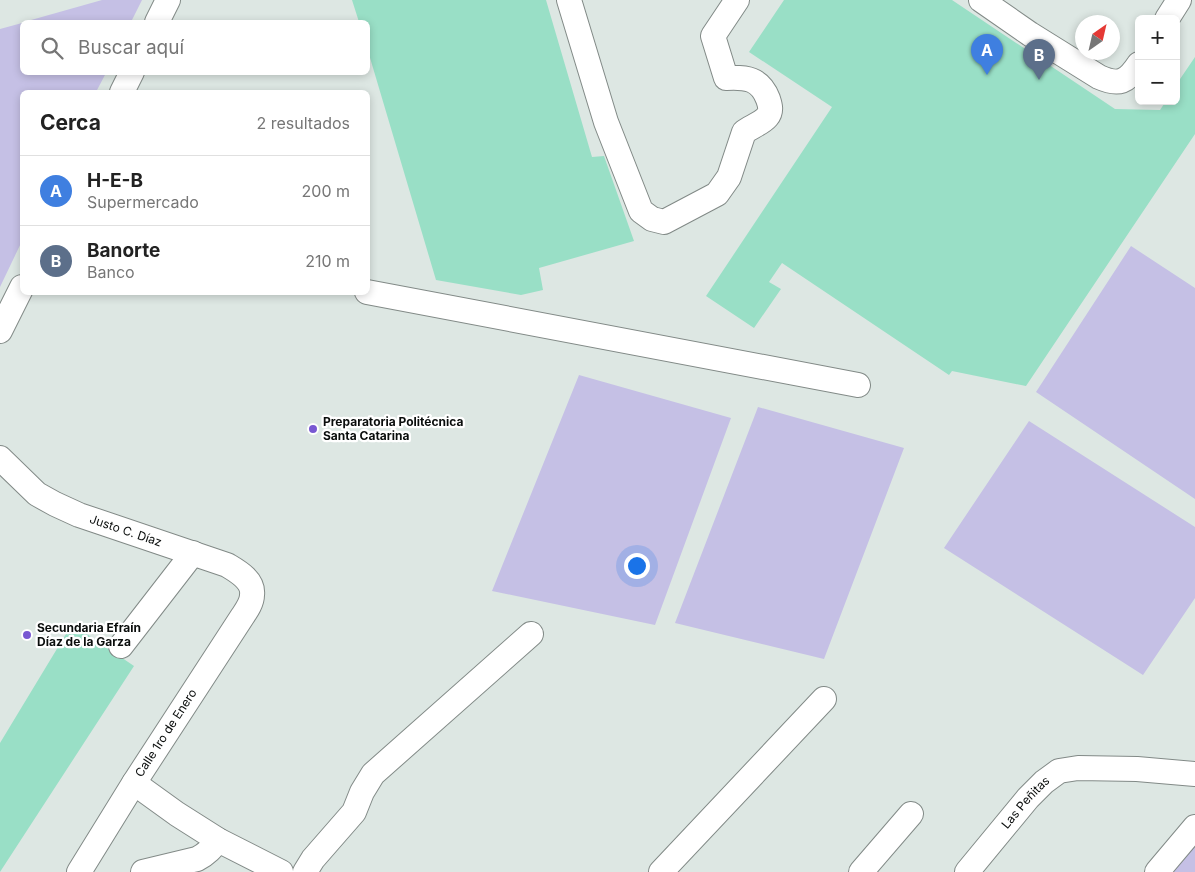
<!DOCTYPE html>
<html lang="es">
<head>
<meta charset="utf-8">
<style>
	:root { --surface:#fff; --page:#f6f6f6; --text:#222; --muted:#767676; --line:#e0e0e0; --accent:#b45309 }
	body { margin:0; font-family:Inter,sans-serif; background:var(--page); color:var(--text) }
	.controls { position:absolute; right:15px; top:15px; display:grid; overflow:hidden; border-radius:8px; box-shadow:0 2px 8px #0003 }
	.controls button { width:45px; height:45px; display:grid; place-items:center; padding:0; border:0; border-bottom:1px solid var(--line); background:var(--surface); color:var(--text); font:25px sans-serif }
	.compass { position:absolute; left:1075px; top:15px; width:45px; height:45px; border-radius:50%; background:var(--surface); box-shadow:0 2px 8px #0003; rotate:34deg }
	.you { position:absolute; left:636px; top:565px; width:18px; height:18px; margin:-12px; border:4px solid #fff; border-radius:50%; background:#1a73e8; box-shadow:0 0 0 8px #1a73e833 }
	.badge { display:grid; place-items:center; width:32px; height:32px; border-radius:50%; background:var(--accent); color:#fff; font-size:16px; font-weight:700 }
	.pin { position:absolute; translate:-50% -41px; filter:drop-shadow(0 1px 2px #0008) }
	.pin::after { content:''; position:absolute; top:26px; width:18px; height:15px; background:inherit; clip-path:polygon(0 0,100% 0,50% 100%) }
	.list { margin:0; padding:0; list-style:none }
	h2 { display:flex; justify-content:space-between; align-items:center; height:65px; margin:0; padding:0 20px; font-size:21px }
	h2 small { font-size:16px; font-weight:400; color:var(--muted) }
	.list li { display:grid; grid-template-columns:32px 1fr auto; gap:15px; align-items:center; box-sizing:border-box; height:70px; padding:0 20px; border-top:1px solid var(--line) }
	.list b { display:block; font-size:19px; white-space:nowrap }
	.list p { margin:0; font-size:16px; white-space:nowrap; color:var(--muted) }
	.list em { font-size:16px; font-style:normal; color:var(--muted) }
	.icon { flex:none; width:28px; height:28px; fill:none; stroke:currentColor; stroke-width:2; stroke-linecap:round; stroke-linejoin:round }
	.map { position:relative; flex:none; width:1195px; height:872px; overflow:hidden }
	.search { position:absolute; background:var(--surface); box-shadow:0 2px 8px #0003; left:20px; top:20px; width:350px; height:55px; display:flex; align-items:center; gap:12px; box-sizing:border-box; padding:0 18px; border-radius:8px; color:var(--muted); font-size:19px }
	.panel { position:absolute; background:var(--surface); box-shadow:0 2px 8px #0003; left:20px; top:90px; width:350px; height:205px; border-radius:8px }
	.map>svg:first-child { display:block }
	.green { fill:#c5c0e5 }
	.building { fill:#99dfc6 }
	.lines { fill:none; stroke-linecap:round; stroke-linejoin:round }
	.minor-casing { stroke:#828a87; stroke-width:26 }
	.minor { stroke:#fff; stroke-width:24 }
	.poi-dot { fill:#7858d2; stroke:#fff; stroke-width:2 }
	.labels { text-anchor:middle; stroke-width:4.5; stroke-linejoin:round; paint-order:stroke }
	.poi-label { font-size:12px; font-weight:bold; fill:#0a0d0c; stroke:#fff; text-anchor:start }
	.street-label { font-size:12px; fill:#0a0d0c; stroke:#fff }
</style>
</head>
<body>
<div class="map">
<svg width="1195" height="872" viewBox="0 0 1195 872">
	<rect width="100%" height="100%" fill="#dde7e3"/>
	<path class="green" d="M102 0H142L131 22H24Z
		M22 23V72L106 73 96 92H22V241L0 287V29Z
		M1131 246 1195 288V499L1036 392Z
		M579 375 731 418 655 625 492 591Z
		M758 407 904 448 824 659 675 623Z
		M1029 421 1195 527V598L1143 675 944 548Z
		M1195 841V872H1169Z"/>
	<path class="building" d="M352 0H546L592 157 604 156 634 241 539 268 543 290 521 295 436 280 368 51V22H359Z
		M784 0H952L1115 109 1160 110 1166 101H1176V85L1195 57V134L1026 386 952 371 949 375 782 263 769 282 781 289 754 328 706 296 832 107 749 52Z
		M72 624 134 666 0 872V743Z"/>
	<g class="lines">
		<defs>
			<g id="minor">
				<path d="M569 0 606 122 641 211 652 219 664 222 717 194 729 177 744 132C751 127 762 123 767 117 772 111 770 105 768 99 760 78 746 77 726 78L713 36 737 0"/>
				<path d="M981 0 1030 34 1099 77C1119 86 1127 82 1139 64"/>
				<path d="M1167 19 1179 0"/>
				<path d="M157 22 168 0"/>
				<path d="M122 92 132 72"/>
				<path d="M367 292 858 385"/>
				<path d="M0 331 22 287"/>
				<path id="s1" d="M0 458 37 494 55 504 79 515 227 565C237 571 254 580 252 595 252 603 246 611 242 617L134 783 79 872"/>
				<path d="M121 646 193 553"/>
				<path d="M134 783 177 814 218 840 281 872"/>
				<path d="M143 872 197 859C207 854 212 848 218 840"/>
				<path d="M305 872 313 859 354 812 362 792 373 774 531 634"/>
				<path d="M661 872 824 699"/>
				<path d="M861 872 911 814"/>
				<path id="s2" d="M967 872 1028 798 1044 782 1059 771 1078 768 1137 769 1195 774"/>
				<path d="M1157 872 1195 827"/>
			</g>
		</defs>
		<use href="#minor" class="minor-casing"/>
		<use href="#minor" class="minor"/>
	</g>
	<g class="poi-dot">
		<circle cx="313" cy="429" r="5"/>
		<circle cx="27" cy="635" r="5"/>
	</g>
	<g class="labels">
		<g class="poi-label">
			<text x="323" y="426">Preparatoria Politécnica<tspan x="323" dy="14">Santa Catarina</tspan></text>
			<text x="37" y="632">Secundaria Efraín<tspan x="37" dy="14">Díaz de la Garza</tspan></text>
		</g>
		<g class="street-label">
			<text dy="4" stroke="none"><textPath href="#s1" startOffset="148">Justo C. Díaz</textPath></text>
			<text transform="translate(166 733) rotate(-57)" y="4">Calle 1ro de Enero</text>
			<text dy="4" stroke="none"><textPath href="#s2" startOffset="91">Las Peñitas</textPath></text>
		</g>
	</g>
</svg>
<div class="controls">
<button>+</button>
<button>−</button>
</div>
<svg class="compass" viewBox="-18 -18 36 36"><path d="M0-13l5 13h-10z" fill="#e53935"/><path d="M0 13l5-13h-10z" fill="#767676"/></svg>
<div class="you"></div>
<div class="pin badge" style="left:987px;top:75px;background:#3f7fe0">A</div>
<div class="pin badge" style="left:1039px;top:80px;background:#5c6f8a">B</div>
<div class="search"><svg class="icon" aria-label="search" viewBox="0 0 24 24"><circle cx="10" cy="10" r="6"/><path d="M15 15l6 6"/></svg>Buscar aquí</div>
<section class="panel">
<h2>Cerca<small>2 resultados</small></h2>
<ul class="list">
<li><span class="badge" style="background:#3f7fe0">A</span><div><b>H-E-B</b><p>Supermercado</p></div><em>200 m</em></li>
<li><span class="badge" style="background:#5c6f8a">B</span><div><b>Banorte</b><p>Banco</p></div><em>210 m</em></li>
</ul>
</section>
</div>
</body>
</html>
